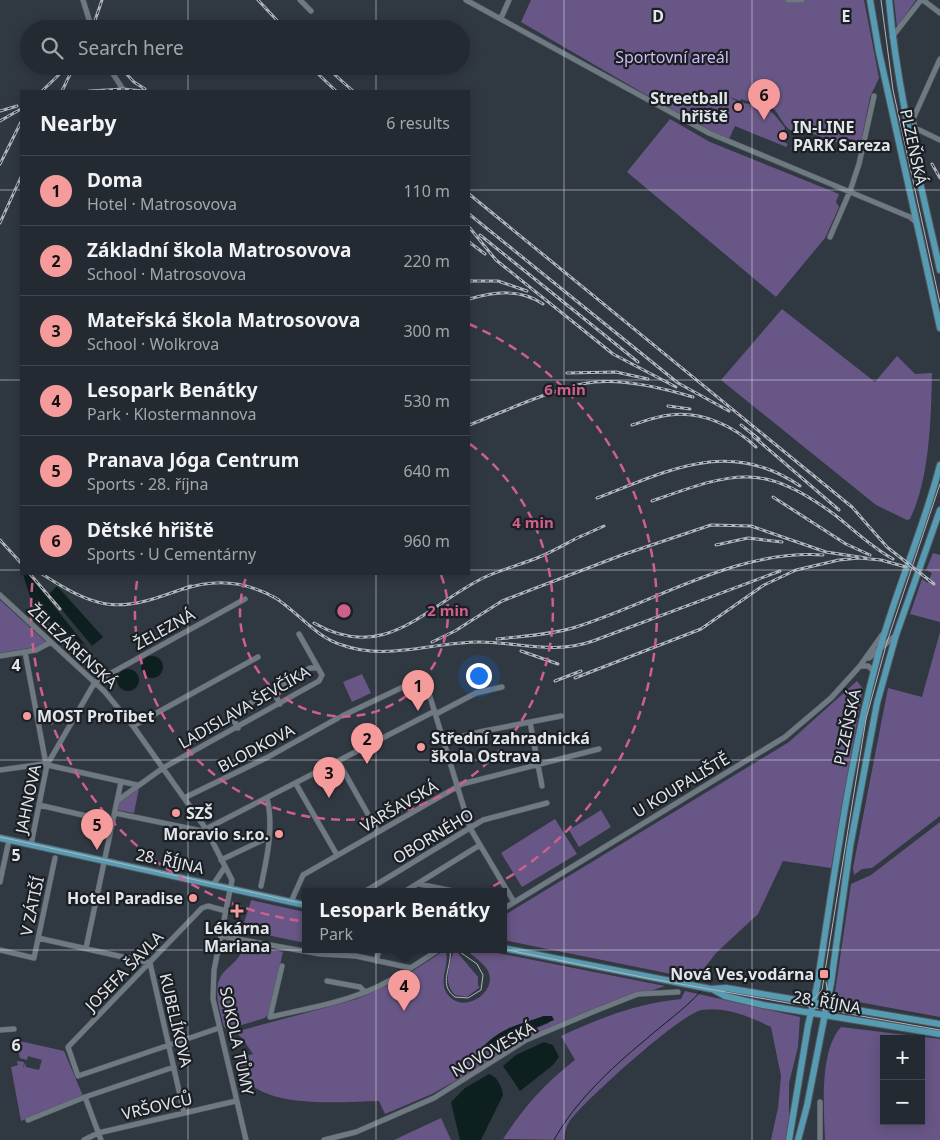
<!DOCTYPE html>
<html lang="en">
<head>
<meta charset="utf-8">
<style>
	:root { --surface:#242a31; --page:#2c3239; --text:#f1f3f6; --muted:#a3a7ab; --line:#41464d; --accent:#f59b9b }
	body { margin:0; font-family:"Noto Sans",sans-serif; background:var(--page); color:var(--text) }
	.controls { position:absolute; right:15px; bottom:15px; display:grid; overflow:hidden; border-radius:0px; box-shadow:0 2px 12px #0003 }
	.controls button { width:45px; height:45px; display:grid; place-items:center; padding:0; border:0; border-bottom:1px solid var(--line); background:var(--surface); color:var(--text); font:25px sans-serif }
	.you { position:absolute; left:478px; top:675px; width:18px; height:18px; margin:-12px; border:4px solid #fff; border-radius:50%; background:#1a73e8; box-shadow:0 0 0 8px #1a73e833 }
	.badge { display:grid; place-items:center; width:32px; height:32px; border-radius:50%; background:var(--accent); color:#111; font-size:16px; font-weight:700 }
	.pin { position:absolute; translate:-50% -41px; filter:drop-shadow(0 1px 2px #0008) }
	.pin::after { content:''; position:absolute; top:26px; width:18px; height:15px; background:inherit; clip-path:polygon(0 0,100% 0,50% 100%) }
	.popup { position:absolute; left:302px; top:888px; width:205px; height:65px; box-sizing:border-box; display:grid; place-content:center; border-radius:0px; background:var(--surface); filter:drop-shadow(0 1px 4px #0005); font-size:16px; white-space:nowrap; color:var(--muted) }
	.popup b { font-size:19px; color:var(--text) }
	.popup::after { content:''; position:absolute; left:50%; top:100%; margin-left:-10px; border:10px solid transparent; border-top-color:var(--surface) }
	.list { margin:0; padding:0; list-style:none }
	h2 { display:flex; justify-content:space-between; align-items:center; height:65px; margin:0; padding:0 20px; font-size:21px }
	h2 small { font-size:16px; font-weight:400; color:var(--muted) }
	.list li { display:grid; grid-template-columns:32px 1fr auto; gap:15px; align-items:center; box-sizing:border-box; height:70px; padding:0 20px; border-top:1px solid var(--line) }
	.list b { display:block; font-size:19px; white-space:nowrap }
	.list p { margin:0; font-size:16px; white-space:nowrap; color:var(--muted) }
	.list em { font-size:16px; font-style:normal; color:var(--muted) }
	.icon { flex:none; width:28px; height:28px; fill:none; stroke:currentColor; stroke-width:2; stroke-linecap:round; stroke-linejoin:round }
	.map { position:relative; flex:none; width:940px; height:1140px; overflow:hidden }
	.search { position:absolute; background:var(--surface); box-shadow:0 2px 12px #0003; left:20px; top:20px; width:450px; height:55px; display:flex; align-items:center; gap:12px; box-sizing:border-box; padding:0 18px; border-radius:28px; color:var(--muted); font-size:19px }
	.panel { position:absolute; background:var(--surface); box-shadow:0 2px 12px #0003; left:20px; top:90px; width:450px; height:485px; border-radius:0px }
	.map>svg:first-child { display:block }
	.green { fill:#685786; fill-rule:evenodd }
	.water { fill:#0e1f1f }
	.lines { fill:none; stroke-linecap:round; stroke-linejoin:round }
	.stream { stroke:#0e1f1f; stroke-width:1 }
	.minor-casing { stroke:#50575e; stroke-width:6 }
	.major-casing { stroke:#50575e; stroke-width:8 }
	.minor { stroke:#6f7982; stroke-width:5 }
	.major { stroke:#569bb1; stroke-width:6 }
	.tram { stroke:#afb5bb; stroke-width:1 }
	.rail-casing { stroke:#afb5bb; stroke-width:3 }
	.rail { stroke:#1b1f23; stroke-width:1; stroke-dasharray:4; stroke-linecap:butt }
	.grid { fill:none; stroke:#e1e6eb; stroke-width:1; stroke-opacity:0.55 }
	.ring { fill:none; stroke:#cd608d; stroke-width:2.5; stroke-dasharray:9 6 }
	.poi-dot { fill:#f59b9b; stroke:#1b1f23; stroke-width:2 }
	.labels { text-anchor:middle; stroke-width:4.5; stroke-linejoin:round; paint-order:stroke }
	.park-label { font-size:16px; fill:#cebaf6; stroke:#1b1f23 }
	.poi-label { font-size:16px; font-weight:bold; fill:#e1e6eb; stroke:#1b1f23; text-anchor:end }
	.street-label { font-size:16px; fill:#e1e6eb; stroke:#1b1f23 }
	.grid-label { font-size:16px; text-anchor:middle; font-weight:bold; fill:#e1e6eb; stroke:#1b1f23; stroke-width:4.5; stroke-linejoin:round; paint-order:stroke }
	.centre { fill:#cd608d; stroke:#1b1f23; stroke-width:2.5 }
	.ring-label { font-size:15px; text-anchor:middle; font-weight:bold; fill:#cd608d; stroke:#1b1f23; stroke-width:4.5; stroke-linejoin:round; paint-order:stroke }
</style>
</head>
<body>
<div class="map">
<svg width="940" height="1140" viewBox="0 0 940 1140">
	<rect width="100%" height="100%" fill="#303841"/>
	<path class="green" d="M531 0H864L879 78 870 97 861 142 849 139 841 144 794 127 792 131C782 126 780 113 771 107 762 101 750 103 741 99L740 101 730 97C739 105 750 103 759 105 770 107 777 118 785 128L779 140 788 144 786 147 735 126 729 139 710 132 521 22Z
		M894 0H916L897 27Z
		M670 119 710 142 839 194 836 202 839 207 825 238 776 297 627 172Z
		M782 309 875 382 897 356 915 374 932 373C931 417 930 478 910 519L907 520 876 505 721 380Z
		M933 553 940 555V622L910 614 922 579 928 583 932 573 926 570Z
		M0 600 46 642 35 647 0 653Z
		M940 632V816L872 868 862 869 854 875 853 868 888 688 922 697Z
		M362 674 371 693 352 702 343 682Z
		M857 681 863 689 831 868 783 861 758 914 716 953 696 979 503 940V916L789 742Z
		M139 788 134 813 117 810 119 802Z
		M601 810 611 827 579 847 569 830Z
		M555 819 577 854 522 887 501 853Z
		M940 822V1017L842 999 835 992 851 884 871 875Z
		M251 900 305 912V943L244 930C243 919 249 911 251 900Z
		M245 944 283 952 269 1013 265 1018 228 1029 224 1027C220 1011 211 986 224 972 235 961 239 960 245 944Z
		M445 950C452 963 435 983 450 997 465 1013 498 992 488 971 484 963 473 956 466 950H482L665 986 594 1010 527 1040 432 1094 385 1114 379 1101C344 1102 276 1108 249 1083 244 1078 240 1066 237 1059L253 1054 242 1038 235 1032 357 999 399 980ZM544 1016 549 1023 509 1039 508 1028Z
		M457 952 478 977V986L480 987 467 997 455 995C443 983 449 968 453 953Z
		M685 991 800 1017 798 1047 789 1083V1126L785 1140H771L778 1108 781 1076 771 1027C751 1017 725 1006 702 1010 681 1013 583 1102 569 1122 566 1127 564 1134 564 1140L503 1139C526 1105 543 1085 575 1060L561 1036C600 1018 638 1003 681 999Z
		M841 1027 940 1039V1140H825C824 1109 819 1051 841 1027ZM884 1039H921V1121H884Z
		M15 1040 64 1051 83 1096 21 1121 11 1067 18 1065 17 1061 24 1062 23 1069 25 1063 26 1067 39 1070 42 1060 28 1056 27 1060 20 1058Z
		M441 1118 451 1140H394Z"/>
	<path class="water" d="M23 574H28L86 646 53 626 31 600Z
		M57 586 103 637 92 646 49 594Z
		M141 667a11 11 0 1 1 22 0a11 11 0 1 1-22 0Z
		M117 680a11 11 0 1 1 22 0a11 11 0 1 1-22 0Z
		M544 1016H552L554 1020 516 1036 488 1051 484 1050V1046C500 1028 522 1024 544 1016Z
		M544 1042 553 1045 559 1057 553 1065 520 1091 503 1066 516 1055Z
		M489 1074C497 1076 502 1087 503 1095L481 1140H460L451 1102 465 1088Z"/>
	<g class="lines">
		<path class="stream" d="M711 982 713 980
			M554 1140C574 1103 611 1068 644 1041 663 1024 684 1010 701 991"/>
		<defs>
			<path id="minor" d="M83 0 92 29
				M300 0 311 11
				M466 0 709 133 910 217 916 222
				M788 0H802
				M923 0 940 13
				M501 18 509 0
				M892 37 921 0
				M940 59 913 119 915 128 940 140
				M108 66 124 91
				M830 237 850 191 859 164 874 96
				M0 595 104 691 133 726 206 829 232 880 214 970 213 999 246 1140
				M25 652 46 764
				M0 656 36 650 51 642
				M869 658 896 635
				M860 666H868L874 671
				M273 691 280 704
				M436 714 476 693 502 687
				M342 716 424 677 470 828 514 902
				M530 722 542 786
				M133 726 258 657
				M238 728 232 717 234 713 310 668H318
				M443 741 484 731 561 716
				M338 761 378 832
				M0 770 43 764 137 785
				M296 784 337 855
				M184 798 268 757 338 718
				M117 801 163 768 319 681 322 675 299 634
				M39 805 113 822
				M115 813 202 831 435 711
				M31 845 47 765 95 682 245 599
				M221 860 269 837
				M0 882 9 840
				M419 884 458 892
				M213 885 225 867
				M261 886C267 858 274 826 267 798
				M364 892 483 820 547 803
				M404 892 480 845
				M291 902 303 875 462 784 599 749
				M503 909 785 737 831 698 860 666 882 635
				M221 936 320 954 356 956 411 968
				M38 938 150 963 184 1113
				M86 948 121 782
				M0 950 34 958 55 858
				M376 961 379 950
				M282 966 270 1017C305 1009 342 1003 375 988 397 978 417 964 438 950
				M327 981 360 987 365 992
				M219 1028 78 1076 68 1047 202 908 208 906 226 911
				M0 1030 14 1029
				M85 1097 101 1140
				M28 1120 85 1097 174 1067
				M84 1140 98 1133 236 1101
				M324 1140 356 1132 434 1098 526 1040 595 1011 638 994 678 992
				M820 1140V1102"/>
			<path id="major" d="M870 0 879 52 940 328
				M889 0C897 92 920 181 940 270
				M0 838 305 905
				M503 948 711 989 726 988 940 1024
				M714 990 725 996 763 1005 940 1034
				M789 1140 808 1026 817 986C834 878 848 768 876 663 893 596 923 532 940 465
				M798 1140 807 1106 831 983 850 847 877 703 896 635 940 510"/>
		</defs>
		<use href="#minor" class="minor-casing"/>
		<use href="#major" class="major-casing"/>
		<use href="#minor" class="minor"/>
		<use href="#major" class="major"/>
		<path class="tram" d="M881 0 893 90 940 303
			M0 837 305 904
			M503 949 647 978 940 1030
			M450 950C453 966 437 984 455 997L468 998 481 990 483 975 477 964 457 950
			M826 982 829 1000 844 1011
			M795 1003 812 1001 822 990 866 719 887 642 940 484"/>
		<defs>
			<path id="rail" d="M258 0 285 29
				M92 29 102 0
				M119 66 134 82 145 89
				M325 66 353 91
				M315 71 336 91
				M42 91 68 66
				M62 91 74 66
				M89 91 123 89 143 91
				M0 111 17 106
				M0 121 21 109
				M0 164 21 122
				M932 164 940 178
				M469 194 852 507 887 547 934 584
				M469 214 678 383 729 411
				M0 223 21 177
				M469 227 496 260 613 354 676 387
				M480 235 638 362
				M469 242 485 254
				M469 281H498L527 291
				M469 299C494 292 520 288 543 304
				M567 373 616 372 648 379
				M668 406 690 409
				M469 425C504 412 560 385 595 382 627 379 663 388 693 397
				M632 425C645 421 657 416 670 415 702 411 734 426 756 447
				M741 425 759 439
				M753 436 839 510
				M773 497 846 544 870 555
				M597 498C668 471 729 437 800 486
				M652 501C732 473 761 460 835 515 854 530 871 547 893 559
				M575 539 604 526
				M0 540 21 563
				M716 545 748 538 782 542
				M30 574 60 609
				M42 574C105 615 122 611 191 586
				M184 589C217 578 249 582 279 600
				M274 597C298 612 314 636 342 645 386 661 433 642 479 642 518 642 553 655 593 641L780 571
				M314 623C385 664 425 607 483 578 500 570 519 565 537 558 552 552 567 543 581 536
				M497 639C523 636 550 635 576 627 656 602 736 549 823 555
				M432 642 455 631 502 601 622 555 711 525 751 526 826 552 866 558
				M521 651 558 664
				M575 678 701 629 764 585 796 570 839 560 859 558 881 560 906 567
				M555 681 581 671"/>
		</defs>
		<use href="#rail" class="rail-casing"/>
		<use href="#rail" class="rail"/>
	</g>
	<path class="grid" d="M188 0V29M376 0V29M564 0V1140M752 0V1140M188 66V91M376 66V91M0 190H21M469 190H940M0 380H21M469 380H940M0 570H21M469 570H940M188 574V1140M376 574V1140M0 760H940M0 950H940"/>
	<g class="ring">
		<path d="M441 575A104 104 0 1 1 247 575"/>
		<path d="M470 444A209 209 0 1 1 138 575"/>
		<path d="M469 324A313 313 0 1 1 33 576"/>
	</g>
	<g class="poi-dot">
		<circle cx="738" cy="107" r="5"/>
		<circle cx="783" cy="136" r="5"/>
		<circle cx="27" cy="716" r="5"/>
		<circle cx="421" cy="747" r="5"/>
		<circle cx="176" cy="813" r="5"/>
		<circle cx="279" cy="834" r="5"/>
		<circle cx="193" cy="898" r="5"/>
		<path d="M234.5 903.5h5v5h5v5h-5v5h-5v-5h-5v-5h5z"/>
		<rect x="819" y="969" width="10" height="10" rx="2.5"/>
	</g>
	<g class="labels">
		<g class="park-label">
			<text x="672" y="63">Sportovní areál</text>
		</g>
		<g class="poi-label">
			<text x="728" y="104">Streetball<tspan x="728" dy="18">hřiště</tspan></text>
			<text x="793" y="133" text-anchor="start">IN-LINE<tspan x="793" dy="18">PARK Sareza</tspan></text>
			<text x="37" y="722" text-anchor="start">MOST ProTibet</text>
			<text x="431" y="744" text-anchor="start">Střední zahradnická<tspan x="431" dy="18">škola Ostrava</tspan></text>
			<text x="186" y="819" text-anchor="start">SZŠ</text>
			<text x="269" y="840">Moravio s.r.o.</text>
			<text x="183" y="904">Hotel Paradise</text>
			<text x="237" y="934" text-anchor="middle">Lékárna<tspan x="237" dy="18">Mariana</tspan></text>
			<text x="814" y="980">Nová Ves,vodárna</text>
		</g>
		<g class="street-label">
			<text transform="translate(914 147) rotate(78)" y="6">PLZEŇSKÁ</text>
			<text transform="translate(164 629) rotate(-29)" y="6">ŽELEZNÁ</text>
			<text transform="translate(73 646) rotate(43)" y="6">ŽELEZÁRENSKÁ</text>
			<text transform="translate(244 707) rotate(-30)" y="6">LADISLAVA ŠEVČÍKA</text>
			<text transform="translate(847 727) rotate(-78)" y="6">PLZEŇSKÁ</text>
			<text transform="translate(256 748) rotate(-28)" y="6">BLODKOVA</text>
			<text transform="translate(681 785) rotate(-31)" y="6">U KOUPALIŠTĚ</text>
			<text transform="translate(28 799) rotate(-78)" y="6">JAHNOVA</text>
			<text transform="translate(399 806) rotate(-30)" y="6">VARŠAVSKÁ</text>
			<text transform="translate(433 836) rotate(-31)" y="6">OBORNÉHO</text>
			<text transform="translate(170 861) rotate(12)" y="6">28. ŘÍJNA</text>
			<text transform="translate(32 906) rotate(-78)" y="6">V ZÁTIŠÍ</text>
			<text transform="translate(124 971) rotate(-46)" y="6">JOSEFA ŠAVLA</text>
			<text transform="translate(827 1002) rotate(10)" y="6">28. ŘÍJNA</text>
			<text transform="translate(176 1020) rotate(77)" y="6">KUBELÍKOVA</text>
			<text transform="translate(237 1041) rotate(78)" y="6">SOKOLA TŮMY</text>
			<text transform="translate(493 1049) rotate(-30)" y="6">NOVOVESKÁ</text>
			<text transform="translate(157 1106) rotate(-13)" y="6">VRŠOVCŮ</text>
		</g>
	</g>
	<g class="grid-label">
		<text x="658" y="22">D</text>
		<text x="846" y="22">E</text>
		<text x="16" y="671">4</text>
		<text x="16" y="861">5</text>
		<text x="16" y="1051">6</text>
	</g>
	<circle cx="344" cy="611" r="8" class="centre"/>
	<g class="ring-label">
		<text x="565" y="395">6 min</text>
		<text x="533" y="528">4 min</text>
		<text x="448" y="616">2 min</text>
	</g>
</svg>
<div class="controls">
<button>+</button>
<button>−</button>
</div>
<div class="you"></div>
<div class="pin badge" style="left:418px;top:711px">1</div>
<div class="pin badge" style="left:367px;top:764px">2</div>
<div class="pin badge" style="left:329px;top:798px">3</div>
<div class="pin badge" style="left:404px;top:1011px">4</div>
<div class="popup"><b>Lesopark Benátky</b>Park</div>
<div class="pin badge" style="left:97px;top:850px">5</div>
<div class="pin badge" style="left:764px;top:120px">6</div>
<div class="search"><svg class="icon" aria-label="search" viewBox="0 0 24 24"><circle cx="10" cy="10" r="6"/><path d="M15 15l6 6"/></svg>Search here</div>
<section class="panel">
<h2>Nearby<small>6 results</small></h2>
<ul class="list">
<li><span class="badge">1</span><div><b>Doma</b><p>Hotel · Matrosovova</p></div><em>110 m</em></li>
<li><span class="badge">2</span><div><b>Základní škola Matrosovova</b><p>School · Matrosovova</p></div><em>220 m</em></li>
<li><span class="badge">3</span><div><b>Mateřská škola Matrosovova</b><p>School · Wolkrova</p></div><em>300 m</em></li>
<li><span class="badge">4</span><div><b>Lesopark Benátky</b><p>Park · Klostermannova</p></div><em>530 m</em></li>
<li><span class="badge">5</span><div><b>Pranava Jóga Centrum</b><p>Sports · 28. října</p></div><em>640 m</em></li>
<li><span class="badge">6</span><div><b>Dětské hřiště</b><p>Sports · U Cementárny</p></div><em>960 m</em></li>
</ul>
</section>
</div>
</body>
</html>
